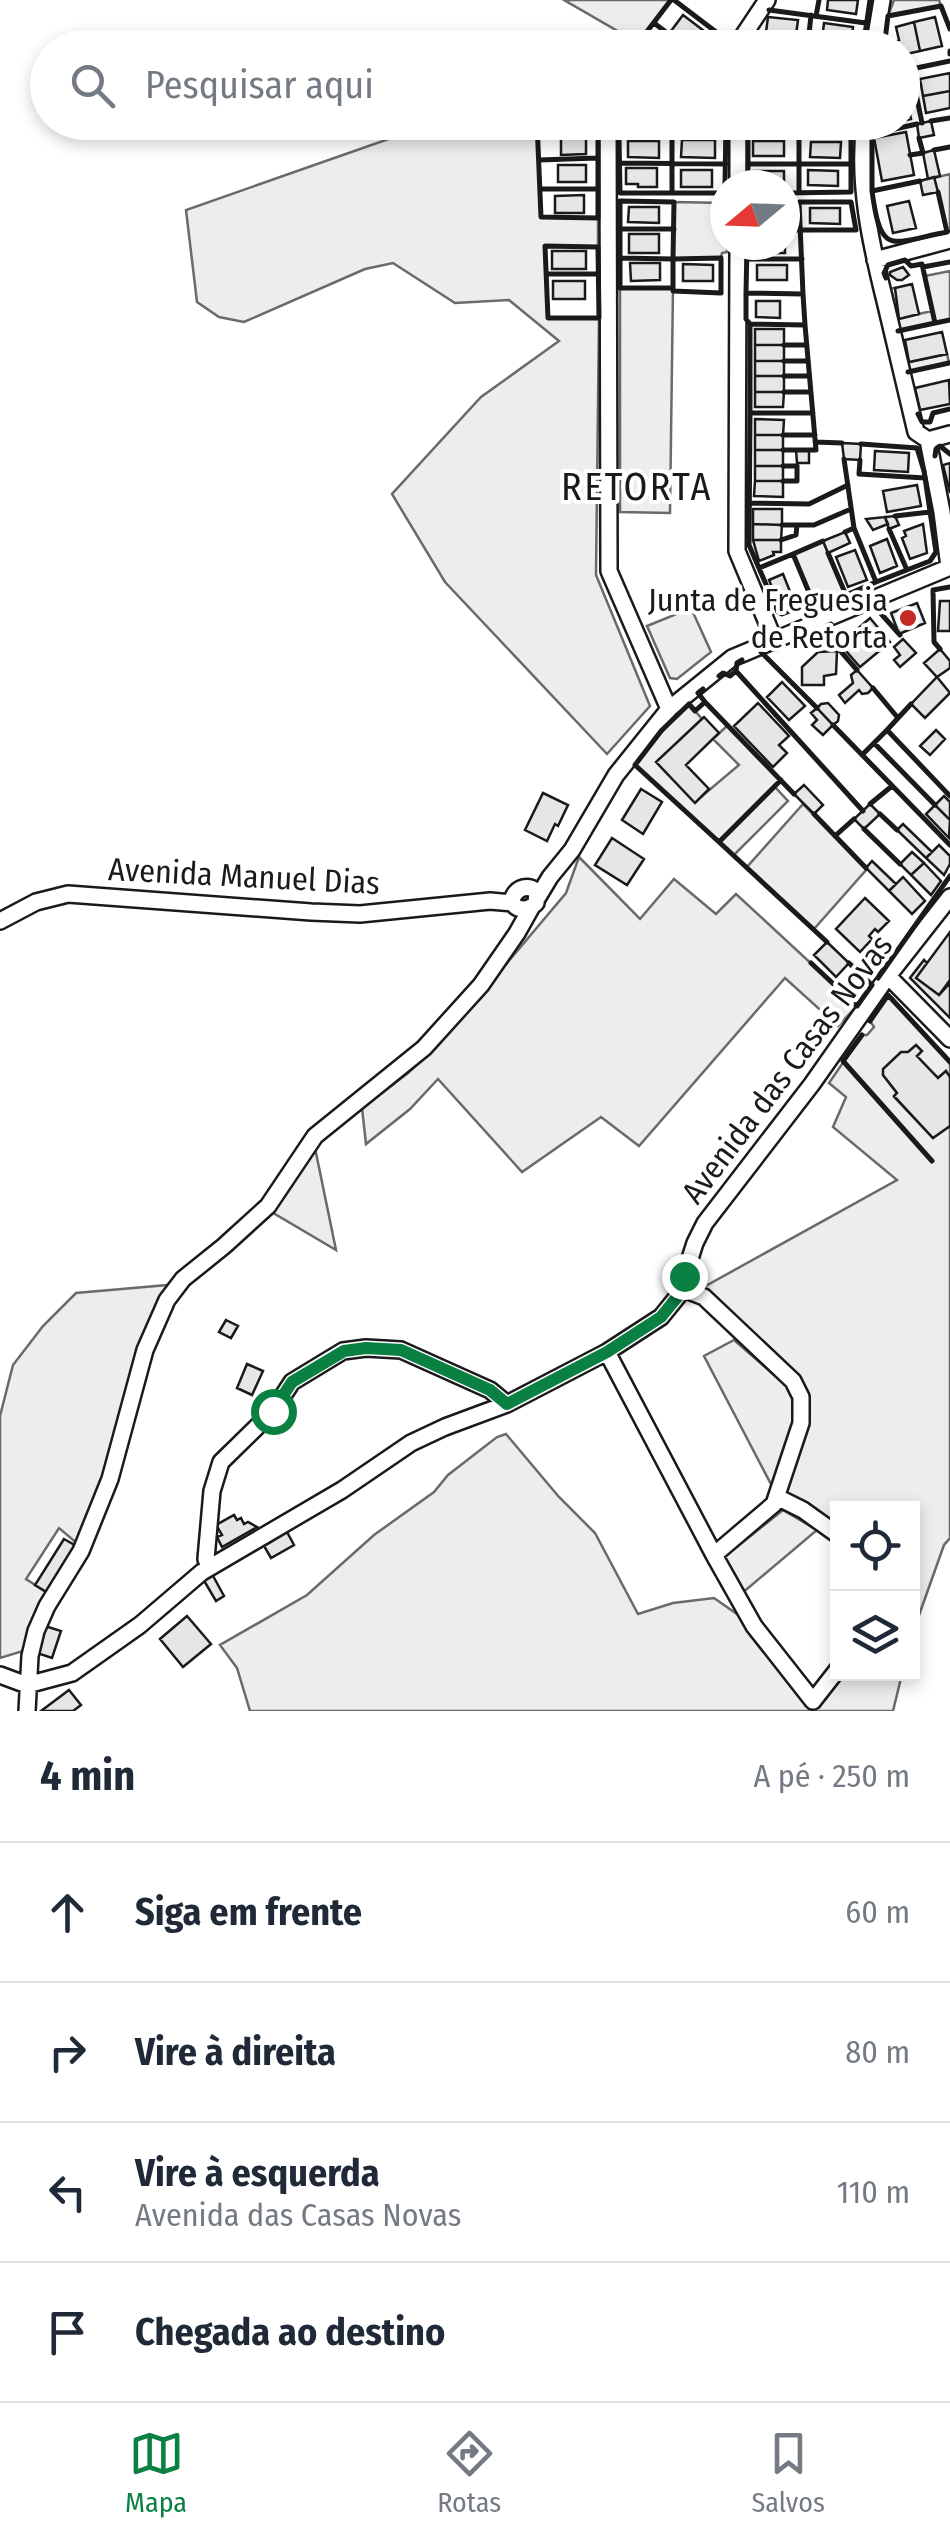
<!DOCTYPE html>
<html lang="pt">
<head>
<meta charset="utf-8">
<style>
	:root { --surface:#fff; --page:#f2f2f3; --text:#1f2937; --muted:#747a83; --line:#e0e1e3; --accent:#0b8043 }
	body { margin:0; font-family:"Fira Sans Condensed",sans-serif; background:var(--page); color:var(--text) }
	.controls { position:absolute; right:30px; bottom:30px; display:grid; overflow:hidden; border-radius:0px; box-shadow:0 5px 15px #0003 }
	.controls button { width:90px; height:90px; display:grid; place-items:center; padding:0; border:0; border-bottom:2px solid var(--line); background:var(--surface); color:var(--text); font:50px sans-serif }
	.compass { position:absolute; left:710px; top:170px; width:90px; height:90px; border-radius:50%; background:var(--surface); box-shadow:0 5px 15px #0003; rotate:251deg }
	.stop { position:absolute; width:30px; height:30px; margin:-22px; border:8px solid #0b8043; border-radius:50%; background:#fff }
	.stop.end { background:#0b8043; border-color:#fff; box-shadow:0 2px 10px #0008 }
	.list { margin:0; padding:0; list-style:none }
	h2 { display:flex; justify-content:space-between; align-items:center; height:130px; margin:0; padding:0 40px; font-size:42px }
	h2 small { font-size:32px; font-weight:400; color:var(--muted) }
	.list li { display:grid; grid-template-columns:65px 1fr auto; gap:30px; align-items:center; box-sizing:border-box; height:140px; padding:0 40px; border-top:2px solid var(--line) }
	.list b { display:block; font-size:38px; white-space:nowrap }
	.list p { margin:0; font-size:32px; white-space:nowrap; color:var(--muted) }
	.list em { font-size:32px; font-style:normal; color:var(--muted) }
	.icon { flex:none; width:55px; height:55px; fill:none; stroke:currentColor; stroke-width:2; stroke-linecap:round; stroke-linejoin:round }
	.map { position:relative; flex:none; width:950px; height:1711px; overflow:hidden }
	.search { position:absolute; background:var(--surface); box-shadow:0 5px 15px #0003; left:30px; right:30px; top:30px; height:110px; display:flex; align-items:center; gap:25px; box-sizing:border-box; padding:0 35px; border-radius:55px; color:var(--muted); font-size:38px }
	.sheet { height:690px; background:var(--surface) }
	nav { display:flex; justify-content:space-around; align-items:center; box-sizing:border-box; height:140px; border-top:2px solid var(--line); background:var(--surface); font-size:28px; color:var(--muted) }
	nav a { display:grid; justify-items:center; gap:5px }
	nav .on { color:var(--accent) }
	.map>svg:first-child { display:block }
	.built { fill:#ededed; stroke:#6a6a6a; stroke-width:2.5 }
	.building { fill:#e6e6e6; stroke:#1a1a1a; stroke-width:2.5 }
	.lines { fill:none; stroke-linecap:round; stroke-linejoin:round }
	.minor-casing { stroke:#1a1a1a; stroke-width:20 }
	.minor { stroke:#fff; stroke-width:15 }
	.wall { stroke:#1a1a1a; stroke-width:5 }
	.route { stroke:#0b8043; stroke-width:12 }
	.poi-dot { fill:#c62828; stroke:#fff; stroke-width:4 }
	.labels { text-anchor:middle; stroke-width:8; stroke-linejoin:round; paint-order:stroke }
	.poi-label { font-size:32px; fill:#1a1a1a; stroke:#fff; text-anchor:end }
	.street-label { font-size:32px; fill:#1a1a1a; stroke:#fff }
	.quarter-label { font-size:38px; letter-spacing:2.5px; fill:#1a1a1a; stroke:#fff }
</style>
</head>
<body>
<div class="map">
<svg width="950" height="1711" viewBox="0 0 950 1711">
	<rect width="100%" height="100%" fill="#fff"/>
	<path class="built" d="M564 0H671L642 38 635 41Z
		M894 0H939L941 6 888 16Z
		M437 122 537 123 541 217 598 218V247H545L548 317 599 318 596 575 650 706 607 754 445 582 392 494 481 397 559 341 509 300 455 303 393 263 365 269 244 322 219 317 197 302 186 210Z
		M950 174V231L947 232 934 178Z
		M674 202 725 203V245H727V252L722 253 721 258 673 259Z
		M785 202H799L801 230H785Z
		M950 271V320L898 331 888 289 895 288 900 318 932 311 925 276Z
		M620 288H673L670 513 620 512Z
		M905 342 910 362 947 354 949 363 908 372 901 343Z
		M823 541 846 595 816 607 793 554Z
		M691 608 711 652 677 679 670 678 647 626Z
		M689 704 702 719 657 762 695 802 739 765 713 739 728 725 781 780 775 787 788 801 734 855 635 765 661 731Z
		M803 804 867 869 814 929 747 867Z
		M579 857 640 919 674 879 716 914 736 894 857 1006 838 1026 785 978 639 1146 601 1117 522 1172 438 1079 410 1109 366 1144 362 1108 408 1073 438 1045 566 893Z
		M888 995 950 1062V1077L945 1072 938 1078 910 1051 884 1069 883 1075 897 1093 894 1097 932 1137 950 1126V1538L944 1545 913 1632 912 1508H838L837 1537 777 1497 801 1423 789 1377 702 1288 897 1180 833 1127 846 1097 829 1083 862 1035H867L874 1027 870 1021Z
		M315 1148 336 1250 270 1211Z
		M168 1285 142 1342 99 1494 79 1545 59 1528 26 1579 48 1593 40 1603 23 1651 0 1658V1416L13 1365 43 1326 76 1293Z
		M734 1340 787 1386 793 1401V1423L774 1490 704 1356Z
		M506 1434 559 1497 595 1533 638 1614 673 1603 714 1598 754 1626 812 1701 838 1674H902L893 1711H250L237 1668 220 1645 307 1595 374 1535 434 1492 448 1475 497 1437Z
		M783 1510 817 1530 741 1594 723 1558Z"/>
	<path class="building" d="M828 0H858L856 14 827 10Z
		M683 15 708 34 699 48H694L671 31Z
		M768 17 798 20 796 35 766 32Z
		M935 17 942 46 920 51 914 22Z
		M914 22 920 51 902 55V48H891L890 42 899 40 896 27Z
		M824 23 853 27 851 44 822 40Z
		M950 73V91L923 96 920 79Z
		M908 79 912 97 902 100V80Z
		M950 91V108L926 113 923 96Z
		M907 99 911 119 902 121V100Z
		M931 121 934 135 919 138 917 124Z
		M681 122H714L715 126 705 129H696L694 125 683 128Z
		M812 122H840V129L812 128Z
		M906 132 914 175 882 181 874 138Z
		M561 136H586V154L561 155Z
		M682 140H715V158L681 157Z
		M628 141H659V158L628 157Z
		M753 141H784V156H753Z
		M811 142H841L840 158 810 157Z
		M934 150 940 176 928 179 923 153Z
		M558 165H586V182H558Z
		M626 168H657V187H638V184H626Z
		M681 170H712V187H681Z
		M808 170 838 171V186L808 185Z
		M754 171H784V185H754Z
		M934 177 938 192 923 195 920 181Z
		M584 195V213H555V196Z
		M909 201 916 228 893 233 887 206Z
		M629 207H659V223L628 222Z
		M810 208H840V224L810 223Z
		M629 234H659V253H629Z
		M785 236V253H756V245H785Z
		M552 251H586V269H552Z
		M630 263H660V280L631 281Z
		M683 264 713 265V281H683Z
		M757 265H787V280H757Z
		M903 267 909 275 902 280H897L890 275V272Z
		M553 281H585V299H553Z
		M912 284 919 314 899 319 895 288Z
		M756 301H780V318L756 317Z
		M755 329H784V345H755Z
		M942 332 947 354 909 362 905 340Z
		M755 345H784V361H755Z
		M755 361H784V376H755Z
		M755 376H784V392H755Z
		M949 380 950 404 920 410 915 388Z
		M755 392H784L783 407H755Z
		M755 419 784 420 783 435H755Z
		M755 435H783V450H755Z
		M842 443 861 444 860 460 844 459Z
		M755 450H783V466H755Z
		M796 450H809V463H797Z
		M875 451 909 453 908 472 874 470Z
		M950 463V493L943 465Z
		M755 466H783V481H755Z
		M755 481H783V497L754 496Z
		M917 485 921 506 887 512 883 491Z
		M753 509H782V525L753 524Z
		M895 516 899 525 889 529 885 517Z
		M885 517 888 524 873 530 866 519Z
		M753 524 782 525 781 540H753Z
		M923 524 927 553 910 559 902 538 906 536 904 531Z
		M845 532 850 543 828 553 823 541Z
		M887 539 897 566 880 573 870 546Z
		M753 540H781V552H773L774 555 759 561Z
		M855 550 867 580 848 587 836 557Z
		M783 574 793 599 779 605 769 580Z
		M940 601H950V631H938Z
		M917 603 925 623 899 634 891 613Z
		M870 618 890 642 860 667 840 644Z
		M903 639 916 653 900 667 894 660 900 655 894 647Z
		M940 649 950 661V668L937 677 924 663Z
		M837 651 836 674 824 676V685H802V667L818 652Z
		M857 670 873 688 868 693 862 694 859 690 845 703 839 695 853 683 851 675Z
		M937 677 950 693 925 718 911 704Z
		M782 682 805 706 789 720 767 697Z
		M758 703 789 736 779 745 787 753 773 767 734 726Z
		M828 703 839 715 838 721 833 725 817 708 821 704Z
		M817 708 833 725 823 735 812 725 817 720 811 713Z
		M704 717 719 733 686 765 709 789 695 803 656 762Z
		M936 730 945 739 930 755 920 746Z
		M804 785 823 805 814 814 794 794Z
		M641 789 662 802 643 834 622 820Z
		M543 793 568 805 558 826 555 824 547 841 525 830Z
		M944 796 950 802V820L935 805Z
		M870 804 880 814 864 829 854 819Z
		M935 805 950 820 949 838 926 814Z
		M903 824 932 852 926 858 897 830Z
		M612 838 644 859 627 885 595 865Z
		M939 845 950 856V864L944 875 926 858Z
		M912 852 924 863 911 875 900 864Z
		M872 861 896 884 889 891 866 868Z
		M924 863 941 881 931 895 911 875Z
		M903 877 925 901 912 914 889 891Z
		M865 898 889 921 878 932 875 929 869 936 872 939 860 952 836 929Z
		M950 932V980L939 995 916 978Z
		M827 942 849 963 836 977 814 955Z
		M924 960 927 963 916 978 939 995 950 983V1018L910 978Z
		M916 1045 922 1051 917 1056 938 1078 946 1071 950 1077V1126L933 1138 894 1096 897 1093 883 1075V1069L901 1052H908Z
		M226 1320 238 1326 231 1338 219 1332Z
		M247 1364 263 1371 252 1395 237 1388Z
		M234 1515 237 1520 241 1518 244 1524 248 1522 257 1527 222 1547 217 1537 222 1535 216 1525Z
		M287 1532 294 1545 271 1558 264 1546Z
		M64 1539 78 1547 48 1593 35 1585Z
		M212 1574 224 1596 216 1601 203 1579Z
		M187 1616 211 1644 183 1667 160 1639Z
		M45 1626 61 1631 52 1658 37 1653Z
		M69 1690 81 1705 73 1711H41Z"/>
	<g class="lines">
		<defs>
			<path id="minor" d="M735 48 767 0
				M874 48 882 0
				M608 122 609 571 669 709
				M738 122V185
				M865 122C857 184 871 245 886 305 896 347 906 390 916 432L928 440 942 512 949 567
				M738 245 737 551 775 642
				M875 260 950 240
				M928 440 950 434
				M538 897 550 877 572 850 616 775 669 709 732 658 950 567
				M0 921 36 902 68 894 311 912 360 914 490 901 512 903C519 912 529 910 536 903L537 892C527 882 512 890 512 903
				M888 976 950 1039
				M681 1288 704 1297 793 1381 801 1397V1423L774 1504 714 1555
				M607 1352 714 1555 754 1626 813 1701 838 1669
				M777 1497 803 1510 838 1535
				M209 1568 206 1559 212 1491 221 1462 273 1411 292 1382 343 1351 366 1348 401 1350 490 1390 507 1404
				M0 1675 27 1685
				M27 1685 72 1673 140 1625 202 1572 342 1490 411 1443 445 1427 507 1404 607 1352 661 1317 678 1296 695 1243 705 1223 812 1084 888 976 950 897
				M27 1711 30 1656 36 1631 47 1606 81 1551 110 1479 145 1350 167 1300 183 1279 224 1246 268 1206 315 1136 424 1048 481 985 517 933 531 908"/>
		</defs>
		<use href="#minor" class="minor-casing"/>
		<use href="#minor" class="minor"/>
		<path class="wall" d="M674 0 724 38 717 48
			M769 10 866 23
			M816 16 819 0
			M654 23 687 48
			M751 37 834 48
			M808 44 811 15
			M622 48 642 38 671 0
			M748 48 753 33
			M863 48 870 0
			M884 48 888 16 941 6 950 29
			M950 51V54
			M911 69 922 123
			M902 71 950 61
			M931 121 950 118
			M537 122 541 217 598 218V122
			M639 122 624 128 619 138 620 193H725
			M672 122V193
			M748 122V185
			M537 130H597
			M748 134 799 133
			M672 135 726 134
			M799 135H850
			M934 150 950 147
			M910 155 923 153 919 138
			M539 160 598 158
			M620 163 726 164
			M748 164H850
			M920 181 872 191C881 257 890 243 947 232L938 192
			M725 185 726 122
			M540 189H598
			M872 191V134L917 124
			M799 192V122
			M785 193 851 192V122
			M620 201 674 202 673 259 721 258V293L673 291V288H620Z
			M620 229H674
			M747 245 746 293 803 294 799 202H851L856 230H785
			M545 246 598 247 599 318H548Z
			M620 258 673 259V288
			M747 259H802
			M923 267 950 262
			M546 274H598
			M886 278 884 273 888 265 905 260 911 266 922 264 935 323 950 320
			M746 293V319L750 324 805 325 803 294
			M750 324V413H813
			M898 331 935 323
			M784 345H806
			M784 361H808
			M908 372 949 363
			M784 376H809
			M784 392H811
			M750 413 749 545 778 612 782 614 813 602 793 554 823 541
			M918 414 922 422H930L933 413 950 409
			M783 435H815
			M815 442 842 443
			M861 444 917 448 924 471 936 552 930 561 876 582
			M783 450H816L805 325
			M935 456 936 449 940 446 950 454
			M844 459 854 528 845 532
			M860 460 859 474 925 478
			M783 481H797V466H783
			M749 503 809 504 848 485
			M895 516 930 512
			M782 525H814L851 509
			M889 529 907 570
			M781 540 796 535 797 525
			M828 553 846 595 876 582 854 528
			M759 568 793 554
			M868 610 875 607 900 635
			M824 632 857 670
			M807 633 811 632 816 634 824 632 826 626 831 624
			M940 649 934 642 933 590 950 587
			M761 652 817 708
			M736 671 863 811
			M719 676 723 673 730 676 736 671 737 663 742 660
			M873 688 898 718
			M703 689 698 693 705 702 794 794
			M705 702 695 711 689 704 661 731 635 765 719 842 781 780
			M833 725 950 845
			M887 730 911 704
			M874 743 935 805
			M862 755 887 730 950 796
			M870 804 892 786
			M814 814 866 868
			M880 814 897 830
			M864 829 900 864
			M835 836 854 819
			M719 842 827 942
			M811 963 857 1006 872 985 849 963
			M878 978 950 876
			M870 1021 888 995 950 1062
			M862 1035 843 1061 932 1161"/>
	</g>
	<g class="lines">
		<path class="route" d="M273 1411 292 1382 344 1351 366 1348 401 1350 490 1390 507 1404 607 1352 661 1317 678 1296 684 1276"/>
	</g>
	<circle class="poi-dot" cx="908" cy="618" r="10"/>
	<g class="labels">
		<g class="poi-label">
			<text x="888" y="611">Junta de Freguesia<tspan x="888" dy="37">de Retorta</tspan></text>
		</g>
		<g class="street-label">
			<text transform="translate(244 876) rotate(3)" y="11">Avenida Manuel Dias</text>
			<text transform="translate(787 1069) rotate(-53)" y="11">Avenida das Casas Novas</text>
		</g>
		<g class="quarter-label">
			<text x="637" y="500">RETORTA</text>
		</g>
	</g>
</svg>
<div class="controls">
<button><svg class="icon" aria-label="locate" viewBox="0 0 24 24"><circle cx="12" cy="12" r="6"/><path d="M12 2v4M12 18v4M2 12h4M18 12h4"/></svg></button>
<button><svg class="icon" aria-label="layers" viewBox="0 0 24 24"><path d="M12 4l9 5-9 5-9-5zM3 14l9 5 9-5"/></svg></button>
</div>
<svg class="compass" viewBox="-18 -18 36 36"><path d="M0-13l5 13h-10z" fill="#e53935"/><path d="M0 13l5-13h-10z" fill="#747a83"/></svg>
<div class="stop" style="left:273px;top:1411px"></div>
<div class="stop end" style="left:684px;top:1276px"></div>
<div class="search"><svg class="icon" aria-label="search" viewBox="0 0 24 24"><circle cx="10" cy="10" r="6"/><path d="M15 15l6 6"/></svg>Pesquisar aqui</div>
</div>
<section class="sheet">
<h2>4 min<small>A pé · 250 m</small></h2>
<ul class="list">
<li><svg class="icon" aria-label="ahead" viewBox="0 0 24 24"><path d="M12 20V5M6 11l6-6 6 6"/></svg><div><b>Siga em frente</b></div><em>60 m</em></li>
<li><svg class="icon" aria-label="right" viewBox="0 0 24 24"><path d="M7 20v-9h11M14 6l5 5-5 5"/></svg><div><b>Vire à direita</b></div><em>80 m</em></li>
<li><svg class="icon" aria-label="left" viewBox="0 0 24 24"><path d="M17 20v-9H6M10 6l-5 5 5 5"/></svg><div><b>Vire à esquerda</b><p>Avenida das Casas Novas</p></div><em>110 m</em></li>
<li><svg class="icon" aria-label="arrive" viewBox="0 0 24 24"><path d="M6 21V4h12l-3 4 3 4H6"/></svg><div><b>Chegada ao destino</b></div></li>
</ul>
</section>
<nav>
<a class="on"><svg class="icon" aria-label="map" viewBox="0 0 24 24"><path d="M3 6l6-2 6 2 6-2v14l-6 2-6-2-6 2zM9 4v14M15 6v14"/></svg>Mapa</a>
<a><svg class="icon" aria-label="directions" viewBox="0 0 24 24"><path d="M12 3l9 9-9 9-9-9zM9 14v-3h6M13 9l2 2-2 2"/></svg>Rotas</a>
<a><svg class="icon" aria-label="saved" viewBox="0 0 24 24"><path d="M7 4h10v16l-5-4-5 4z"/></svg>Salvos</a>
</nav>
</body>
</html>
